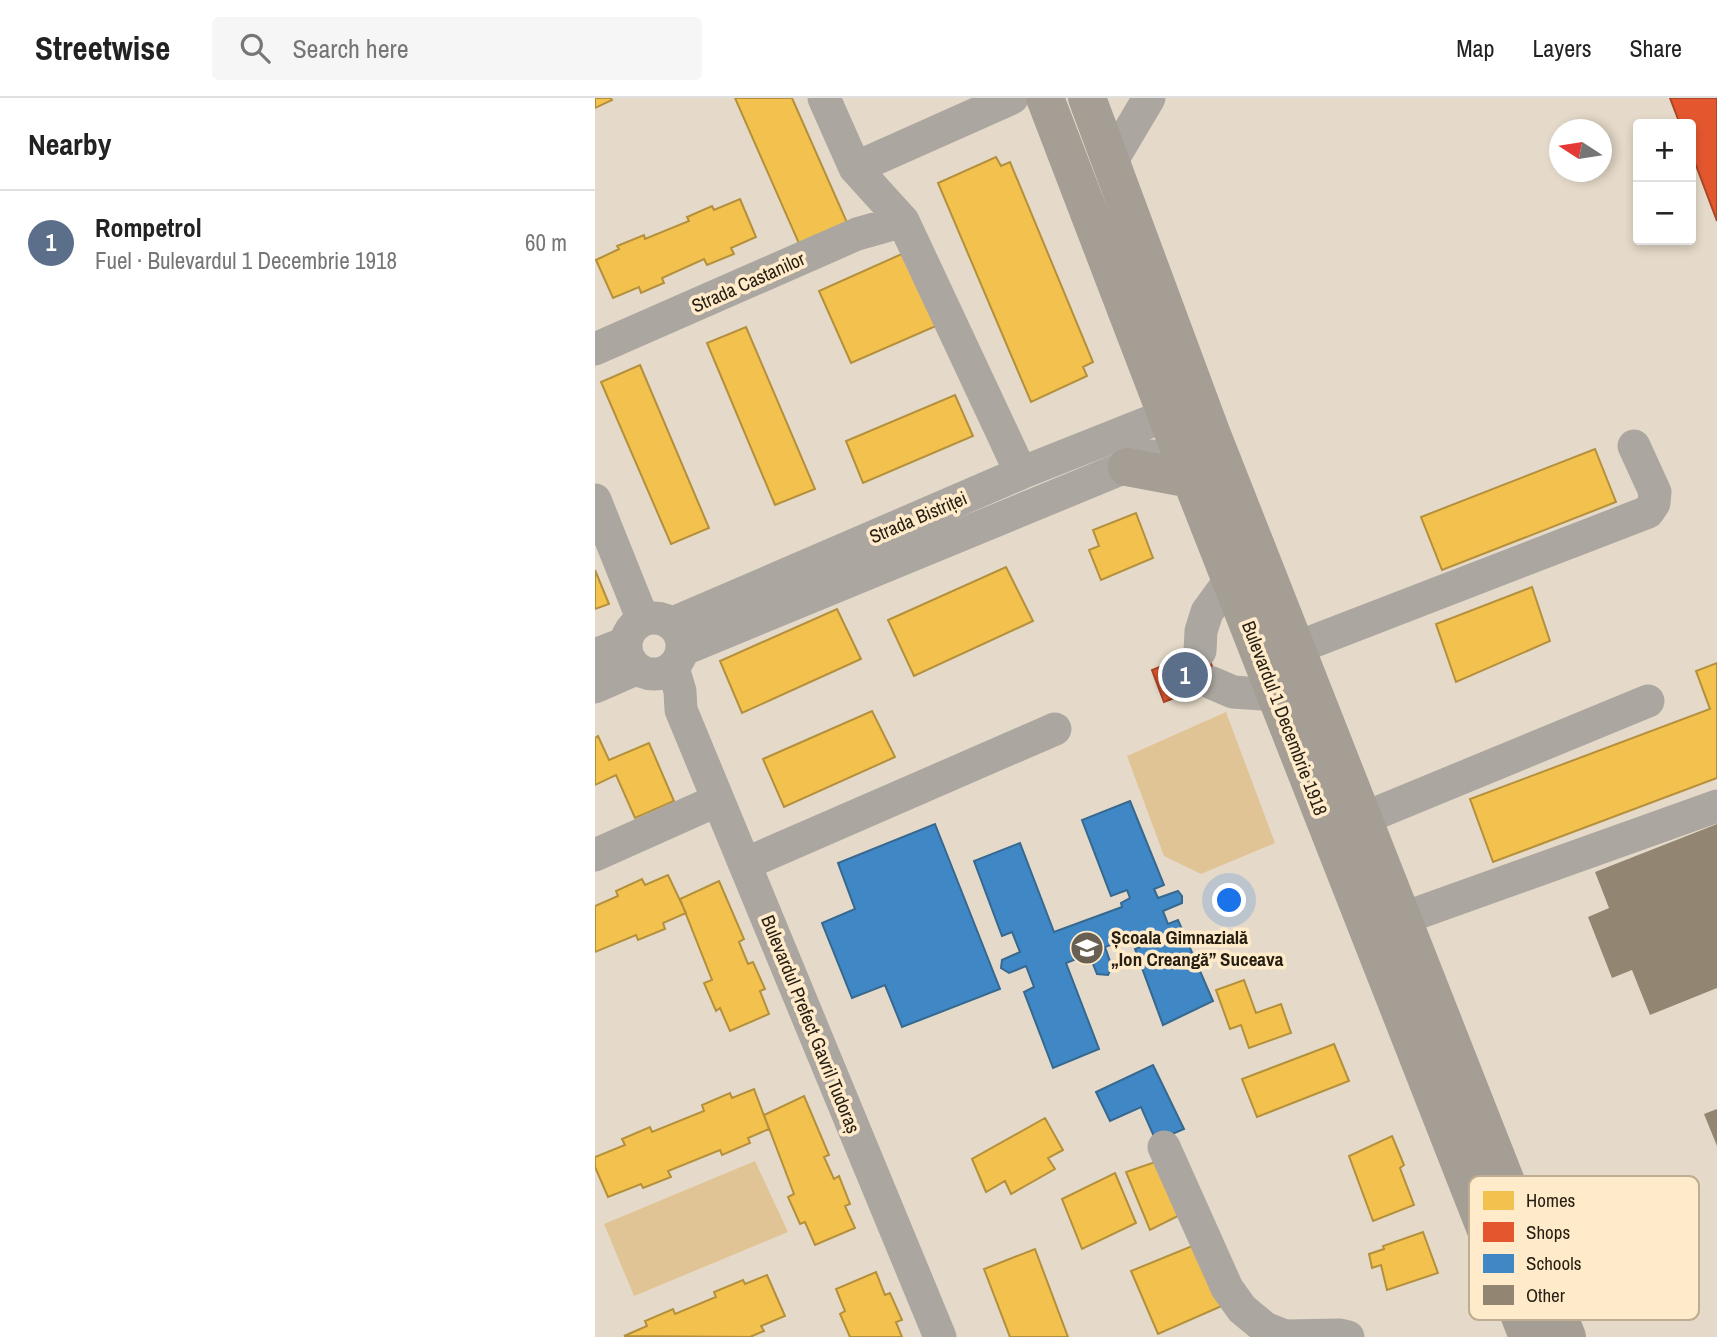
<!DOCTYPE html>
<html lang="en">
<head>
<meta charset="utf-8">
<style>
	:root { --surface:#fff; --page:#f6f6f6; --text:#222; --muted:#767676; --line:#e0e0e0; --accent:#686052 }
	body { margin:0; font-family:"Archivo Narrow",sans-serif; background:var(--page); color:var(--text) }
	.controls { position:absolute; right:21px; top:21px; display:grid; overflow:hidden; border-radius:7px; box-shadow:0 4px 10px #0003 }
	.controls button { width:63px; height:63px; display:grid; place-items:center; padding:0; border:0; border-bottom:2px solid var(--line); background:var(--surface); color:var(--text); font:35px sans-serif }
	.compass { position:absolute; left:954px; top:21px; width:63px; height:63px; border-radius:50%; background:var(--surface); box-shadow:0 4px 10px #0003; rotate:282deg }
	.you { position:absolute; left:635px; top:803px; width:24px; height:24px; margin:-18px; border:5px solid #fff; border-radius:50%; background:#1a73e8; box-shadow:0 0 0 10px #1a73e833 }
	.badge { display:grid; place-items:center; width:46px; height:46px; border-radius:50%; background:var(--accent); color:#fff; font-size:23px; font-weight:700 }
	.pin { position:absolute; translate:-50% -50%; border:4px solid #fff; box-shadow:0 2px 7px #0006 }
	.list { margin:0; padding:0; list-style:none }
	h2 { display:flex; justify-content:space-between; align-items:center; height:91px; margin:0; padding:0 28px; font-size:30px }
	h2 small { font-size:23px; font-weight:400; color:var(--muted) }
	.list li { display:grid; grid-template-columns:46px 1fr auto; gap:21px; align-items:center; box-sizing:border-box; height:105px; padding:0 28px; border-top:2px solid var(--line) }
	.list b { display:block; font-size:26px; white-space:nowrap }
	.list p { margin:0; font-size:23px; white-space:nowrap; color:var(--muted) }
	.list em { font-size:23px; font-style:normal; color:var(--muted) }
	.icon { flex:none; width:38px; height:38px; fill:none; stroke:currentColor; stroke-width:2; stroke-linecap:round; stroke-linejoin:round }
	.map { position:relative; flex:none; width:1122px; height:1239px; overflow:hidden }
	header { display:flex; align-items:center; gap:42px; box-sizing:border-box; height:98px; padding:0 35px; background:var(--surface); border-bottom:2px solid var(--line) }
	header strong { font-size:33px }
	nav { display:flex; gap:38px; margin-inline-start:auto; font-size:24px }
	.search { width:490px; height:63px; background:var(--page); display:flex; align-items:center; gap:18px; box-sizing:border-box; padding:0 24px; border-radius:7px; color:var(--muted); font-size:26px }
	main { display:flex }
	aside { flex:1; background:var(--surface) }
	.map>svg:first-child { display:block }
	.green { fill:#e1c495 }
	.homes { fill:#f2c14e; stroke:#b4903c; stroke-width:2 }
	.shops { fill:#e4572e; stroke:#ab4626; stroke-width:2 }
	.schools { fill:#3f88c5; stroke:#37688f; stroke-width:2 }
	.building { fill:#928672 }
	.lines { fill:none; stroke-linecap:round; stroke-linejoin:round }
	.minor { stroke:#aba7a0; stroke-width:33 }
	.major { stroke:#a49e95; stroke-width:38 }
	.labels { text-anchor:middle; stroke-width:7; stroke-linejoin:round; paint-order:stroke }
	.street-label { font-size:19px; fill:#251e12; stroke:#ffeaca }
	.poi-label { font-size:19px; font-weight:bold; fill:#251e12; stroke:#ffeaca; text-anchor:start }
	.key { fill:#ffeaca; stroke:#bead93; stroke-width:2 }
	.key-label { font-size:19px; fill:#251e12 }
</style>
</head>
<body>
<header>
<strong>Streetwise</strong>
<div class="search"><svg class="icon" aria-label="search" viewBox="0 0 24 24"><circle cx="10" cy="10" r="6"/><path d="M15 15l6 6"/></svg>Search here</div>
<nav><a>Map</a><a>Layers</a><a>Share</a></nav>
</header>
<main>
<aside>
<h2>Nearby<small></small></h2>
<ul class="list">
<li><span class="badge" style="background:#5c6f8a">1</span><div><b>Rompetrol</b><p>Fuel · Bulevardul 1 Decembrie 1918</p></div><em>60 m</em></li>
</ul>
</aside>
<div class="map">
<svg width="1122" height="1239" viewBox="0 0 1122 1239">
	<rect width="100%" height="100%" fill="#e5dac9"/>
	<path class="green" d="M631 614 680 745 606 776 569 758 532 658Z
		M160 1063 193 1134 39 1198 9 1126Z"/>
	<path class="homes" d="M0 0H16L17 2 0 10Z
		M140 0H197L254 129 206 150Z
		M401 59 406 68 415 64 498 264 488 269 492 278 436 304 343 85Z
		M145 101 161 139 136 150 139 156 112 167 109 161 67 180 69 185 57 190 46 195 44 189 18 200 1 162 24 151 22 148 49 137 50 141 94 123 92 119 117 108 119 112Z
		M309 155 341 228 256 265 224 193Z
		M151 229 220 391 180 407 112 245Z
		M45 267 114 430 76 446 6 284Z
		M360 297 378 338 268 385 251 343Z
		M1000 351 1021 404 847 472 826 419Z
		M541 415 558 460 506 482 494 452 504 448 498 432Z
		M411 469 438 523 319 578 293 522Z
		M0 472 14 506 0 511Z
		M937 489 955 543 861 584 841 526Z
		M242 511 266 561 147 615 125 563Z
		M1122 565V680L898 764 875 701 1115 611 1101 573Z
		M277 613 300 659 189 709 168 661Z
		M3 638 14 662 54 645 79 703 40 720 21 677 0 687V640Z
		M73 777 91 815 68 825 70 831 43 842 41 837 0 854V808L23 798 21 793 47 781 50 787Z
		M124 783 149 841 144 844 153 866 158 864 170 891 165 893 174 916 135 933 125 910 121 913 109 885 117 882 85 801Z
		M649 882 661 915 686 906 696 935 654 950 646 927 635 931 621 892Z
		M739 946 754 983 662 1019 647 981Z
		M159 991 174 1031 153 1040 155 1045 127 1057 125 1052 73 1073 76 1079 48 1090 46 1086 13 1099 0 1069V1059L30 1047 27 1041 55 1029 57 1034 109 1013 107 1007 135 995 137 1000Z
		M209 998 234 1057 229 1059 239 1081 244 1078 255 1106 250 1108 260 1130 220 1147 210 1124 205 1126 193 1099 199 1096 169 1017Z
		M450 1020 468 1052 453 1060 460 1071 416 1096 410 1083 391 1094 377 1061Z
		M797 1038 809 1067 805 1070 819 1107 778 1123 754 1058Z
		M563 1063 587 1116 555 1132 531 1074Z
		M520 1075 541 1125 487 1151 467 1101Z
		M828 1134 843 1175 792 1192 786 1167 777 1170 774 1156 789 1151 788 1148Z
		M602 1146 629 1207 563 1236 536 1173Z
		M440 1151 473 1239H415L389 1171Z
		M281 1174 290 1197 295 1195 307 1222 301 1224 307 1239H255L245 1216 250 1213 241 1191Z
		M172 1177 190 1218 166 1228 169 1233 155 1239 29 1238 52 1228 50 1223 78 1211 80 1216 121 1199 119 1194 148 1182 150 1186Z"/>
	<path class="shops" d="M1075 0H1122V123L1096 54V26H1085Z
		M610 551 623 583 569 604 557 572Z"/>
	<path class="schools" d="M535 703 569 787 559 791 563 800 583 793 587 798V805L568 813 573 826 583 822 618 903 568 927 540 851 551 847 547 835 510 849 517 869 513 877 502 876 494 856 471 865 504 951 458 970 429 894 439 889 431 868 414 875 406 870 407 862 425 854 417 834 407 838 379 763 425 745 459 834 527 809 526 805 535 800 532 792 516 798 487 722Z
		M340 726 405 891 307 929 290 887 257 900 227 825 260 811 243 765Z
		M558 967 589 1031 561 1043 546 1009 515 1023 501 994Z"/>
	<path class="building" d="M1122 726V890L1055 917 1037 872 1017 880 993 819 1014 810 1000 774Z
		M1122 1011V1048L1109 1016Z"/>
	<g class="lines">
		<path class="minor" d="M229 0 260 70 308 123 426 375
			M516 64 554 0
			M260 70 417 0
			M0 251 262 136 308 123
			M0 402 48 522
			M31 548a28 28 0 1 1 56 0a28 28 0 1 1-56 0Z
			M76 526 426 375 597 307
			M701 550 1053 414 1059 405 1060 394 1039 348
			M87 552 557 358
			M605 553 606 533 612 514 636 481
			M0 557 31 545
			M78 570 85 593 86 612 345 1239
			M617 585 638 594 681 597
			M0 589 41 571
			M767 721 1053 603
			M0 757 123 702
			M150 766 460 631
			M806 821 1122 708
			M569 1049 632 1190 647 1211 670 1230 690 1238 745 1237 753 1239"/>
		<path class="major" d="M450 0 596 381 933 1239
			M492 0 616 334 972 1239
			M532 369 596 381"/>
	</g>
	<defs>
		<symbol id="school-disc" viewBox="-11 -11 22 22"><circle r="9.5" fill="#686052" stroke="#ffeaca"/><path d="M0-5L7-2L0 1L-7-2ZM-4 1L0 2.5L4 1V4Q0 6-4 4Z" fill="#fff"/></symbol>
	</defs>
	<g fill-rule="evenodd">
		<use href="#school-disc" x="473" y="831" width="38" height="38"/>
	</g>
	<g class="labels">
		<g class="street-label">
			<text transform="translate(153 184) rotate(-24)" y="7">Strada Castanilor</text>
			<text transform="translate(323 419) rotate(-23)" y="7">Strada Bistriței</text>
			<text transform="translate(690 620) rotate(69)" y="7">Bulevardul 1 Decembrie 1918</text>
			<text transform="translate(216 926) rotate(68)" y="7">Bulevardul Prefect Gavril Tudoraș</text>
		</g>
		<g class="poi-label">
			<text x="516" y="846">Școala Gimnazială<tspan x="516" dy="22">„Ion Creangă” Suceava</tspan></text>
		</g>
	</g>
	<rect x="874" y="1078" width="230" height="144" rx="10" class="key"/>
	<rect x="888" y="1093" width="31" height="19" fill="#f2c14e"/>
	<rect x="888" y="1124" width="31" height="20" fill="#e4572e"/>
	<rect x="888" y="1156" width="31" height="19" fill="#3f88c5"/>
	<rect x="888" y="1187" width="31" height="20" fill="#928672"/>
	<g class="key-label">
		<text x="931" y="1109">Homes</text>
		<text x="931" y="1141">Shops</text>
		<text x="931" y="1172">Schools</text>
		<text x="931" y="1204">Other</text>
	</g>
</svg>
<div class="controls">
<button>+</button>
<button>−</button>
</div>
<svg class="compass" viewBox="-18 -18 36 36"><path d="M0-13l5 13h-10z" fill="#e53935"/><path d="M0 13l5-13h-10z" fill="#767676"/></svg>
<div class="you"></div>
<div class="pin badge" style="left:590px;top:577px;background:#5c6f8a">1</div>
</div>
</main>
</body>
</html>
